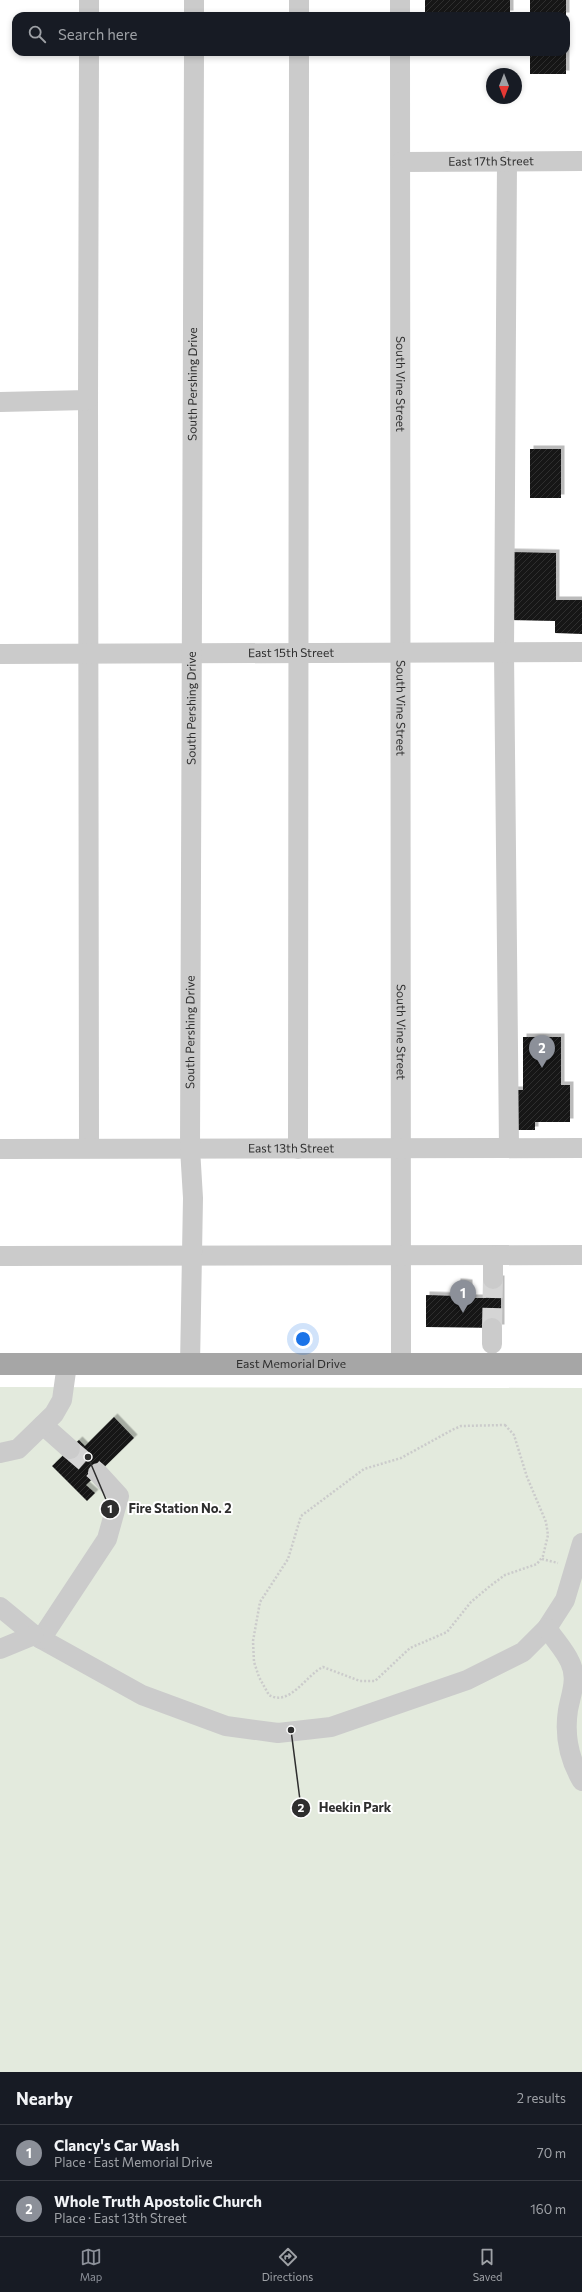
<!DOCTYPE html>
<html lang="en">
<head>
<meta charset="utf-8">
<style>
	:root { --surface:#171b24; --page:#20242c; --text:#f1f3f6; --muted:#9ea1a6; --line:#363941; --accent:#8c9099 }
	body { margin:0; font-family:Commissioner,sans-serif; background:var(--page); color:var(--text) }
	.compass { position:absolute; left:486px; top:68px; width:36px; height:36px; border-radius:50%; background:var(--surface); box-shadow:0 2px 6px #0003; rotate:180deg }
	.you { position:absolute; left:303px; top:1339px; width:14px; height:14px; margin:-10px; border:3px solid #fff; border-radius:50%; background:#1a73e8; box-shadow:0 0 0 6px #1a73e833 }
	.badge { display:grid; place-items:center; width:26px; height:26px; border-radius:50%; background:var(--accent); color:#fff; font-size:13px; font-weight:700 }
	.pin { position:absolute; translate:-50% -33px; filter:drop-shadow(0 1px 2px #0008) }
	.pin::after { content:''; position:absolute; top:21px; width:14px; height:12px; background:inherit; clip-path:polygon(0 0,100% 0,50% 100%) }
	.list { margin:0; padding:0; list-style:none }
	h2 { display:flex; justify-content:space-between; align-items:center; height:52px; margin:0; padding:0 16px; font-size:17px }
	h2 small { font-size:13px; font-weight:400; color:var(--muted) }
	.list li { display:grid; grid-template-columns:26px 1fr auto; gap:12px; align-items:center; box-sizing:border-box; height:56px; padding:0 16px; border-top:1px solid var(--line) }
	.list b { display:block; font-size:15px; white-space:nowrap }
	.list p { margin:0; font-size:13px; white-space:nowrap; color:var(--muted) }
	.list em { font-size:13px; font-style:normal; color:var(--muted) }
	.icon { flex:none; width:22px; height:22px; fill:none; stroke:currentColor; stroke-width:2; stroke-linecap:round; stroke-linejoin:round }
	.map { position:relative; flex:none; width:582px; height:2072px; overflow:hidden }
	.search { position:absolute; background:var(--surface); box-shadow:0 2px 6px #0003; left:12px; right:12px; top:12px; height:44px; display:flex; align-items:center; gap:10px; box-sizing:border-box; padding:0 14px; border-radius:12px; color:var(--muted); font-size:15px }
	.sheet { height:164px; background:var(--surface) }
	nav { display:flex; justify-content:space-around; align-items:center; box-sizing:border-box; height:56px; border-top:1px solid var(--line); background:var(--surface); font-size:11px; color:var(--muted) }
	nav a { display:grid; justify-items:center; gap:2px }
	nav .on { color:var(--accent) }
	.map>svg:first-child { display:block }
	.green { fill:#e3eadd }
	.building { fill:url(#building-hatch); filter:url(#shadow) }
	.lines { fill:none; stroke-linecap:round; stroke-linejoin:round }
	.minor-tunnel { stroke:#d5d5d5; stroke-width:20; stroke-dasharray:20 10; stroke-linecap:butt }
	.path { stroke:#cbcbcb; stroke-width:2.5; stroke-dasharray:2 2; stroke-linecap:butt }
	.minor { stroke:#cbcbcb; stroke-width:20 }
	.major { stroke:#a6a6a6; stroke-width:22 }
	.labels { text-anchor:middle; stroke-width:4; stroke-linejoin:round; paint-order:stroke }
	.street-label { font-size:12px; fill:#2e2e2e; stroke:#fff }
	.leader { fill:none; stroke:#2e2e2e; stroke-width:1.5 }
	.callout-dot { fill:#2e2e2e; stroke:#fff; stroke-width:1.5 }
	.mark-label { font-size:12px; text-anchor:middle; font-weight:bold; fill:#fff }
	.callout-label { font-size:13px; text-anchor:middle; font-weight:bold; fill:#2e2e2e; stroke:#fff; stroke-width:4; stroke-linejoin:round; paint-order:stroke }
</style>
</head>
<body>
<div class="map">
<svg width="582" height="2072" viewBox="0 0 582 2072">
	<defs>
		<pattern id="building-hatch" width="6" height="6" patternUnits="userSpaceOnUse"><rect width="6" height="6" fill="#151515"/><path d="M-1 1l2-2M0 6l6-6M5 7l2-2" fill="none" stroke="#2f2f2f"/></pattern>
		<filter id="shadow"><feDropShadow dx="3.5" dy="-3.5" stdDeviation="0" flood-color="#0004"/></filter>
	</defs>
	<rect width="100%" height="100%" fill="#fff"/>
	<path class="green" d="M0 1387 582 1388V2072H0Z"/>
	<path class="building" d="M425 0H510V14L425 16Z
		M530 0H566V16H530Z
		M530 52H566V74H530Z
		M530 449H561V498H530Z
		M510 552 556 553V600H582V634L555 633V621L509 620Z
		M523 1037H561V1085H570V1122H535V1130H513V1090H523Z
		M486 1279H501V1328L426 1327V1295L456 1296 457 1282 469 1283V1298H486Z
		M114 1417 134 1438 86 1485 95 1493 87 1501 52 1466 79 1440 85 1446Z"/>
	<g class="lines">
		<path class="minor-tunnel" d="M492 1328 493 1279
			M70 1449 98 1473"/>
		<path class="path" d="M505 1425 514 1435 527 1477 546 1522 548 1535 543 1556 537 1564 505 1575 490 1586 471 1602 447 1632 410 1648 375 1681H360L323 1667C306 1675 290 1707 269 1695L259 1677 254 1662 253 1641 260 1602 288 1559 301 1516 364 1469 401 1458 452 1430 461 1426Z
			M542 1559 558 1563"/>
		<g class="minor">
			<path d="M299 0V16"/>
			<path d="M400 0V16"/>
			<path d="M89 16V0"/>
			<path d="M194 16V0"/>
			<path id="s1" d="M400 52 401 1364"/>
			<path d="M507 161 504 652 509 1148"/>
			<path id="s2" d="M401 162 582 161"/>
			<path d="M88 400 89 1148"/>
			<path d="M0 402 88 400 89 52"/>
			<path id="s3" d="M0 654 582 652"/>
			<path id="s4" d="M0 1149 582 1148"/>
			<path d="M298 1149 299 52"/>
			<path d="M0 1256 582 1255"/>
			<path d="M493 1279V1256"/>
			<path d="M492 1344V1328"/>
			<path id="s5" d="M190 1365 193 1198 190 1148 194 52"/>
			<path d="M43 1425 70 1449"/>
			<path d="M0 1453 18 1449 54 1414 62 1400 67 1364"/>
			<path d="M0 1607 34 1635 142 1695 226 1726 278 1733 331 1727 467 1680 523 1652 547 1628 565 1600 582 1543"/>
			<path d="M547 1628C554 1639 565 1650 570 1662 578 1678 571 1694 568 1710 564 1736 569 1759 582 1781"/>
			<path d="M41 1639 107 1539 119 1496 98 1473"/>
			<path d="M0 1649 34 1635"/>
		</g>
		<path class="major" id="s6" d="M0 1364H582"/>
	</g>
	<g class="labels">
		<g class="street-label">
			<text dy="4" stroke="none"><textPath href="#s2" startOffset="90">East 17th Street</textPath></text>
			<text dy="4" stroke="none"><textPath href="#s5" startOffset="981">South Pershing Drive</textPath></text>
			<text dy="4" stroke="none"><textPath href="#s1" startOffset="332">South Vine Street</textPath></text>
			<text dy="4" stroke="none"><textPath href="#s3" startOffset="291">East 15th Street</textPath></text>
			<text dy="4" stroke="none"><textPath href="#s5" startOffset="657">South Pershing Drive</textPath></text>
			<text dy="4" stroke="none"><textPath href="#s1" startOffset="656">South Vine Street</textPath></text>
			<text dy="4" stroke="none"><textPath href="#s5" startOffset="333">South Pershing Drive</textPath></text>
			<text dy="4" stroke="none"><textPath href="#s1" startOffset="980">South Vine Street</textPath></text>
			<text dy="4" stroke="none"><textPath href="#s4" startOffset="291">East 13th Street</textPath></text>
			<text dy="4" stroke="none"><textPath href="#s6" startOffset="291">East Memorial Drive</textPath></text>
		</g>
	</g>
	<path class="leader" d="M88 1457L110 1509M291 1730L301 1808"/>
	<g class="callout-dot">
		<circle cx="88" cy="1457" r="4"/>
		<circle cx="291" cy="1730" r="4"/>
		<circle cx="110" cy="1509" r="10"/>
		<circle cx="301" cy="1808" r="10"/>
	</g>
	<g class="mark-label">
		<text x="110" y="1513">1</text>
		<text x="301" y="1812">2</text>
	</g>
	<g class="callout-label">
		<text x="180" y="1513">Fire Station No. 2</text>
		<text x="355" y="1812">Heekin Park</text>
	</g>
</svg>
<svg class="compass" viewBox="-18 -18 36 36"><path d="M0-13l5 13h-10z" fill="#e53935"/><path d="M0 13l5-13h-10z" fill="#9ea1a6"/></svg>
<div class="you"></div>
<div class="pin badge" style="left:463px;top:1313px">1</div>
<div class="pin badge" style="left:542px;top:1068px">2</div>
<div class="search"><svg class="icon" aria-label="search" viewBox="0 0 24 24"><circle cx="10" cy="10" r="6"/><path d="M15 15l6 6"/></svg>Search here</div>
</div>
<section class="sheet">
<h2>Nearby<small>2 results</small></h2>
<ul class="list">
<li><span class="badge">1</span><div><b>Clancy's Car Wash</b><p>Place · East Memorial Drive</p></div><em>70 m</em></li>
<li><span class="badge">2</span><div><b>Whole Truth Apostolic Church</b><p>Place · East 13th Street</p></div><em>160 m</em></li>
</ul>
</section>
<nav>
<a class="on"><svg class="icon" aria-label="map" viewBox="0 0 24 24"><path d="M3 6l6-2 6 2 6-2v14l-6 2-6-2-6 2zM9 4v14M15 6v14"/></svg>Map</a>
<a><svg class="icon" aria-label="directions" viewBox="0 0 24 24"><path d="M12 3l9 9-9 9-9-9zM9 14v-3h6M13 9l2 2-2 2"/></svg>Directions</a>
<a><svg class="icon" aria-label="saved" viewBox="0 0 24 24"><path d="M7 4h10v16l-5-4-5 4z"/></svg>Saved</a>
</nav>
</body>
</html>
